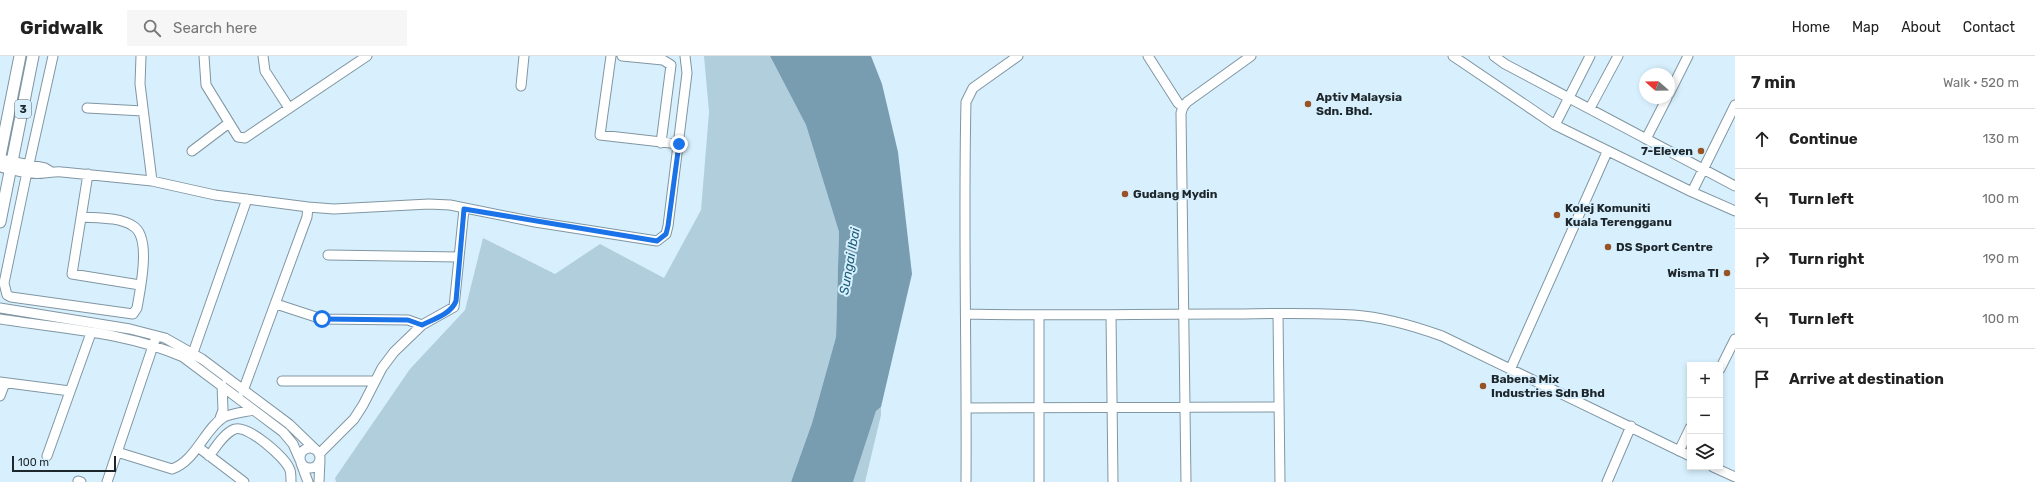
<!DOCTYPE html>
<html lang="en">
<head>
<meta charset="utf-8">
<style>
	:root { --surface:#fff; --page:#f6f6f6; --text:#222; --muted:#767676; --line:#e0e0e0 }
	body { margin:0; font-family:Rubik,sans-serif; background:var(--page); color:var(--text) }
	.controls { position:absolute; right:12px; bottom:12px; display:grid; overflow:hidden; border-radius:0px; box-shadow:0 2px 6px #0003 }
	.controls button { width:36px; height:36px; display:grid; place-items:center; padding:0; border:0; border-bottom:1px solid var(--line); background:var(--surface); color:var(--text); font:20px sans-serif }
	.compass { position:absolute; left:1639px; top:12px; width:36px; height:36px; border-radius:50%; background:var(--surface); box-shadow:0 2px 6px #0003; rotate:290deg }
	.scale { position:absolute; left:12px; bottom:10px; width:104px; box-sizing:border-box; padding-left:4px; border:2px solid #1d262b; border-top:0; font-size:11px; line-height:14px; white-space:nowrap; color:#1d262b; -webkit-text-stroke:3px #d8f0fe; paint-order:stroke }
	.stop { position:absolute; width:12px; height:12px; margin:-9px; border:3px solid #1a73e8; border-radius:50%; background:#fff }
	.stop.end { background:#1a73e8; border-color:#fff; box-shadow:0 1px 4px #0008 }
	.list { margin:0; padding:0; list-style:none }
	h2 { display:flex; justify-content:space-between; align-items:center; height:52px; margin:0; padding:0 16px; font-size:17px }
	h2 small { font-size:13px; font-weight:400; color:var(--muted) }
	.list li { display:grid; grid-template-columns:26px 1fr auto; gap:12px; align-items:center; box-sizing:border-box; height:60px; padding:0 16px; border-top:1px solid var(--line) }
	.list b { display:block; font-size:15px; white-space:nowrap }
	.list em { font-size:13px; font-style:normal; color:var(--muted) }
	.icon { flex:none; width:22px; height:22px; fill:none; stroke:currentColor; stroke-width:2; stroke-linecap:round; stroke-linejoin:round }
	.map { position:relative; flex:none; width:1735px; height:426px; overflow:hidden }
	header { display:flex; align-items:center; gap:24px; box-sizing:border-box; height:56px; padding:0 20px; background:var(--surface); border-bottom:1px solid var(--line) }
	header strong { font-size:19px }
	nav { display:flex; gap:22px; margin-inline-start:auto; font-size:14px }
	.search { width:280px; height:36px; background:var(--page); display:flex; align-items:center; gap:10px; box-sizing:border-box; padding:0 14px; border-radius:0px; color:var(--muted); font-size:15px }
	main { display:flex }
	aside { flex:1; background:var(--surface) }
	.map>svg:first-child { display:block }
	.green { fill:#b1cedd }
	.water { fill:#789db0 }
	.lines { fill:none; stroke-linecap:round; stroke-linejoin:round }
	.minor-casing { stroke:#8096a2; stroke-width:11 }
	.major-casing { stroke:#8096a2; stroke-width:13 }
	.minor { stroke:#fff; stroke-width:9 }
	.major { stroke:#fff; stroke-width:11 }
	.route { stroke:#1a73e8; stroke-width:5 }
	.poi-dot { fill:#975325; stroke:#d8f0fe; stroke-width:1.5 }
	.labels { text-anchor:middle; stroke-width:4; stroke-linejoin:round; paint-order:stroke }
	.shield { fill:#d8f0fe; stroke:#55636a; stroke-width:1 }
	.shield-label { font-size:11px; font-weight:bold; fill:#1d262b }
	.poi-label { font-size:12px; font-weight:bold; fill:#1d262b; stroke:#d8f0fe; text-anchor:start }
	.water-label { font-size:13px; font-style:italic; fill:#1a5d79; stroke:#d8f0fe }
</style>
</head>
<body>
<header>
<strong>Gridwalk</strong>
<div class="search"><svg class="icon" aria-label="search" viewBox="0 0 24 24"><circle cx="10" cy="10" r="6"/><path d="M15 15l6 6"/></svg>Search here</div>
<nav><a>Home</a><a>Map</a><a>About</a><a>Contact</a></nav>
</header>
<main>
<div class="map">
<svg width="1735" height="426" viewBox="0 0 1735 426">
	<rect width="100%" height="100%" fill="#d8f0fe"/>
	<path class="green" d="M704 0H770L806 69 839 176 836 281 812 367 791 426H336L335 422 410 313 465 254 483 182 555 218 600 188 664 222 701 154 709 56Z
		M881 351V359L865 426H853L876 355Z"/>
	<path class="water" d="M770 0H871L882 28 898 96 912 218 881 351 876 355 853 426H791L812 367 836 281 839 176 806 69Z"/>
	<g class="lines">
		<defs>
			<path id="minor" d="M141 0 140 28 152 125
				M204 0 206 29 238 81 245 82 367 0
				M263 0 265 15 289 52
				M611 0 600 79 679 88
				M622 0 663 4 671 9 661 87
				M1148 0 1178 47 1183 51
				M1453 0 1555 69 1692 136 1735 155
				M1494 0 1505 8 1735 130
				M521 30 524 0
				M1669 38 1688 0
				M87 52 143 55
				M1590 52 1618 0
				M1555 69 1590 0
				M1646 83 1667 42
				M192 95 229 67
				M0 103 45 112 50 115
				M29 108 53 0
				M0 111C13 114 30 119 44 117 50 117 55 115 62 116L152 125 215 139 308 151 334 153 429 148 450 149 535 166 657 185 666 178 668 170 687 17 685 0
				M27 116 4 227 7 239 11 241 133 258 137 252C140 234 152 181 133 170 120 161 97 162 82 161
				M88 118 72 218 140 229
				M1692 136 1735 49
				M328 199 459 201
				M276 248 322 263 408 264 422 269
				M0 252 130 273 165 282 202 303 289 368 317 395
				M966 258C1050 260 1133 258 1217 258 1262 258 1308 256 1354 259 1383 261 1414 270 1442 280L1690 400
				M1278 258 1280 426
				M1111 259 1113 426
				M0 263C61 273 127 276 183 301L283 376 293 388 300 404
				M193 297 247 143
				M1720 313 1735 283
				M1510 314 1607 96
				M282 325H375
				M0 326 70 335
				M243 335 307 161 308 151
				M0 340 5 327
				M966 352 1279 351
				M219 365 223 354 222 329
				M198 391 244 426
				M300 402a10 10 0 1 1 20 0a10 10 0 1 1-20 0Z
				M1679 395 1690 372
				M117 396 172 413C196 405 205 372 224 361 233 357 245 356 254 354
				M319 398 354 363 363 349 382 312 394 296 422 269 454 251 464 153
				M47 400 91 277
				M209 400C216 391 224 377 235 373 248 369 285 401 290 414 291 417 291 422 291 426
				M301 407 308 426
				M1713 411 1735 421
				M78 425 81 426
				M107 426 155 284
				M319 426 320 404
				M966 426C967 299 963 173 966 46L973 32 1018 0
				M1039 426V260
				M1186 426 1181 57 1183 51 1187 46 1251 0
				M1607 426 1631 370"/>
			<path id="major" d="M0 100 20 0
				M0 166 33 0"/>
		</defs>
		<use href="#minor" class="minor-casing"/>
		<use href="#major" class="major-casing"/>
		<use href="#minor" class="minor"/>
		<use href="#major" class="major"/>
	</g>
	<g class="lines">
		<path class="route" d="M322 263 408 264 422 269C434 263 451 258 456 245L464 153 657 185 666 178 668 170 679 88"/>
	</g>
	<g class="poi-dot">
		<circle cx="1308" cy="48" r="4"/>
		<circle cx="1701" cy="95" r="4"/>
		<circle cx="1125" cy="138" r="4"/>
		<circle cx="1557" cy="159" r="4"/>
		<circle cx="1608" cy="191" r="4"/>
		<circle cx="1727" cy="217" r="4"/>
		<circle cx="1483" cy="330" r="4"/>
	</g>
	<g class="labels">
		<rect class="shield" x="15" y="44" width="16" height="18" rx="3"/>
		<g class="shield-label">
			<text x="23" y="57">3</text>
		</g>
		<g class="poi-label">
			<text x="1316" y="45">Aptiv Malaysia<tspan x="1316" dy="14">Sdn. Bhd.</tspan></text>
			<text x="1693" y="99" text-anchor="end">7-Eleven</text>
			<text x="1133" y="142">Gudang Mydin</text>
			<text x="1565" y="156">Kolej Komuniti<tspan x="1565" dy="14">Kuala Terengganu</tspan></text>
			<text x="1616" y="195">DS Sport Centre</text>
			<text x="1719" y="221" text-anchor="end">Wisma TI</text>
			<text x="1491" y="327">Babena Mix<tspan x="1491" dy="14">Industries Sdn Bhd</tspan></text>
		</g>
		<g class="water-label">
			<text transform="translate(849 205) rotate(-80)" y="5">Sungai Ibai</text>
		</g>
	</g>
</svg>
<div class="controls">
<button>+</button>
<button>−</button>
<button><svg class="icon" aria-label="layers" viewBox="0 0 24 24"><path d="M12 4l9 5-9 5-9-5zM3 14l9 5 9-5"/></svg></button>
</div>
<svg class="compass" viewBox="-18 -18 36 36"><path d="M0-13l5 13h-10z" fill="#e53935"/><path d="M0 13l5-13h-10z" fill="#767676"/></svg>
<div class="scale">100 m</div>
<div class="stop" style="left:322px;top:263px"></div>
<div class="stop end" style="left:679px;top:88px"></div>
</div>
<aside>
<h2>7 min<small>Walk · 520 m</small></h2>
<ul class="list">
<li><svg class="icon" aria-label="ahead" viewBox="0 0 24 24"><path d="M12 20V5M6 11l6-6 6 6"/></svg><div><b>Continue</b></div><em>130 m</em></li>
<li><svg class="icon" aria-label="left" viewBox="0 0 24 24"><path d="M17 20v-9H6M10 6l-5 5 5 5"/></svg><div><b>Turn left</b></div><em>100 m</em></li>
<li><svg class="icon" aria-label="right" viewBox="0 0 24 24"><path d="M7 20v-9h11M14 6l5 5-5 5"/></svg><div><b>Turn right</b></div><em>190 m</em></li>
<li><svg class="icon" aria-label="left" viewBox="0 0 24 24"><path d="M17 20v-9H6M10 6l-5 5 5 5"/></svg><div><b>Turn left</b></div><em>100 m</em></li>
<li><svg class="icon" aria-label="arrive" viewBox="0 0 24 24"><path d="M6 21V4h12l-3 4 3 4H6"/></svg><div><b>Arrive at destination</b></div></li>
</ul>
</aside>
</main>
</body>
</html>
